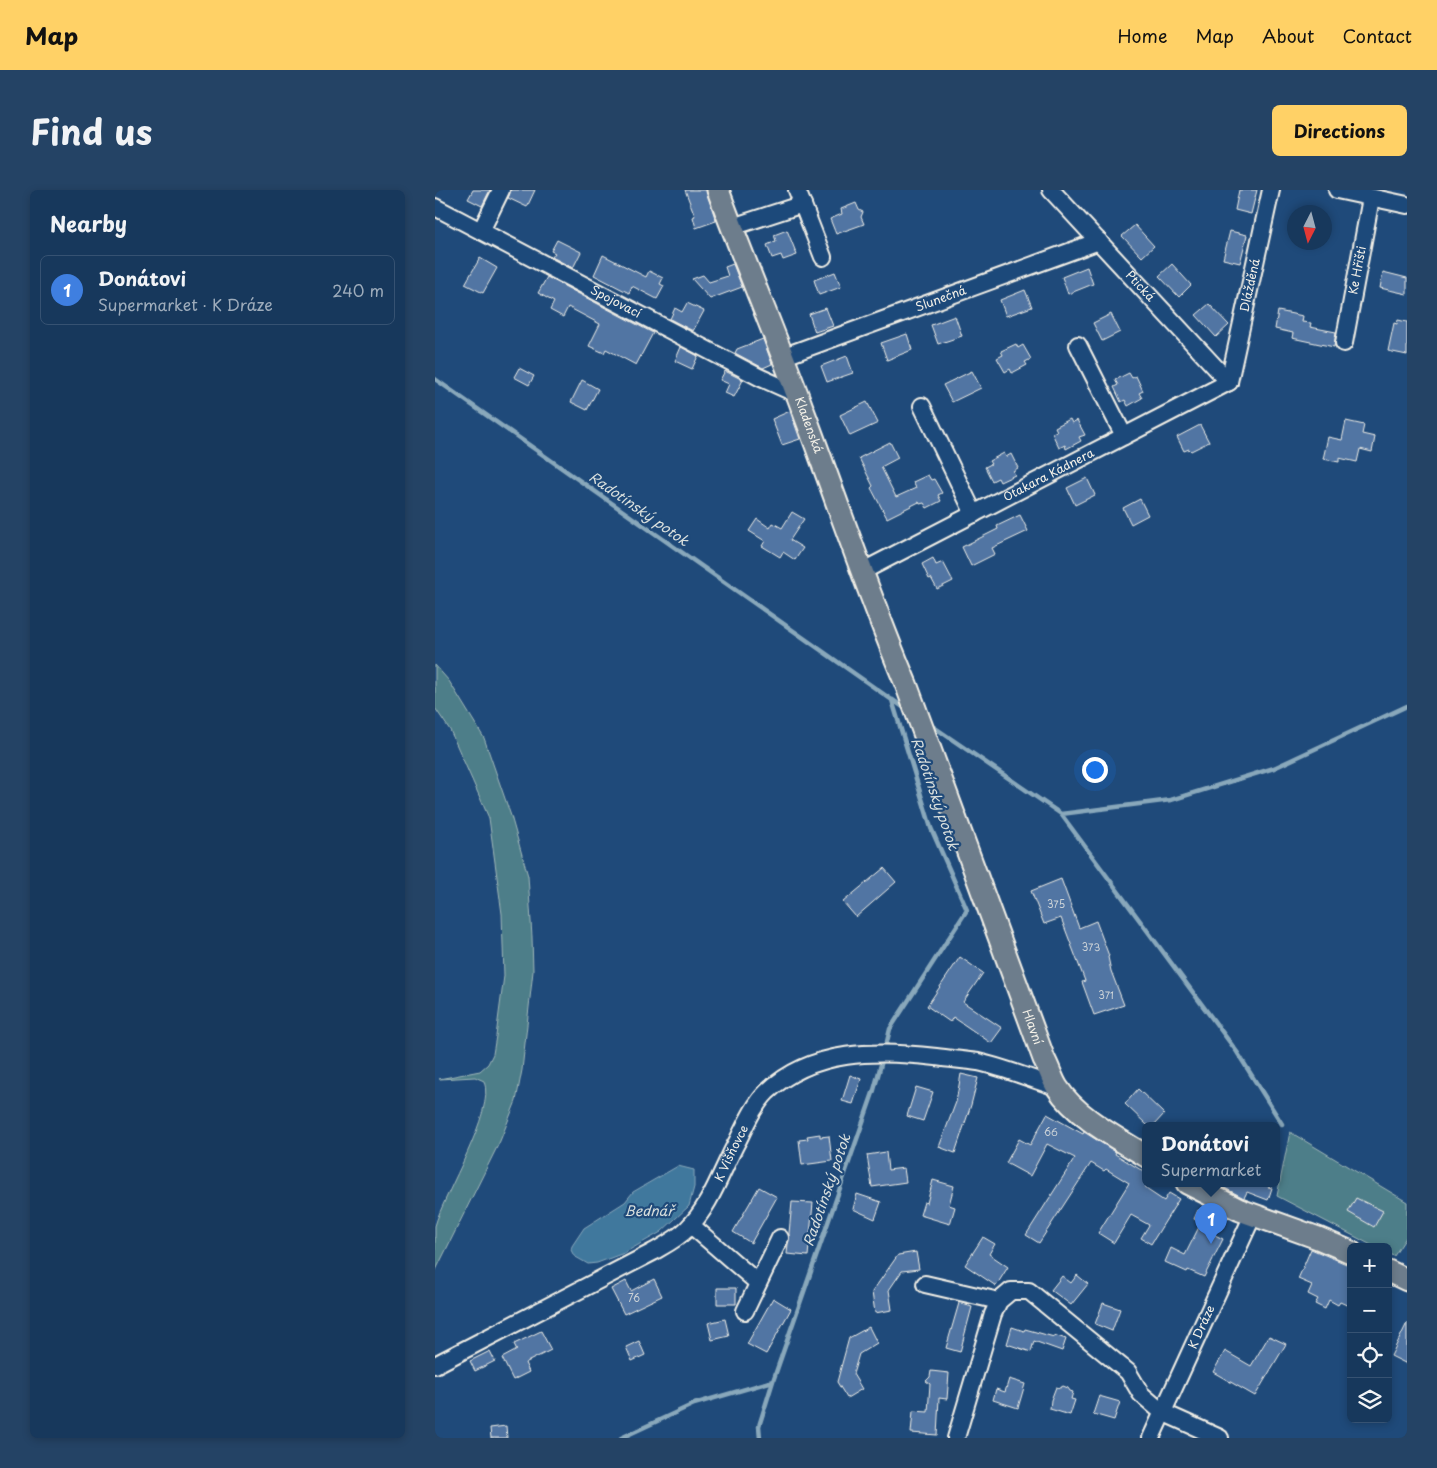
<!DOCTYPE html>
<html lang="en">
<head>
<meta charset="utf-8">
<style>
	:root { --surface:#17385c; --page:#244365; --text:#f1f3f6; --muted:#9eacbb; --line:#365272; --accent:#ffd166 }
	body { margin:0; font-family:"Playpen Sans",sans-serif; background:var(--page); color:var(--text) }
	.controls { position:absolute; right:15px; bottom:15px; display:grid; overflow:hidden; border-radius:8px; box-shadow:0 2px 8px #0003 }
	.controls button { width:45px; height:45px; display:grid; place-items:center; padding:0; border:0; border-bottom:1px solid var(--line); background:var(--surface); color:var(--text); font:25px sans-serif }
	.compass { position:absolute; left:852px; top:15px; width:45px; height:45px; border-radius:50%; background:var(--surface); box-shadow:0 2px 8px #0003; rotate:186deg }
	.you { position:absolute; left:659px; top:579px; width:18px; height:18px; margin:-12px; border:4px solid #fff; border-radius:50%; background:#1a73e8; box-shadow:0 0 0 8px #1a73e833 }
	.badge { display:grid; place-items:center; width:32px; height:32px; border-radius:50%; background:var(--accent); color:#fff; font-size:16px; font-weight:700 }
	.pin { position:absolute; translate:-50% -41px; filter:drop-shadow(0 1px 2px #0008) }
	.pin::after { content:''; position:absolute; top:26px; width:18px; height:15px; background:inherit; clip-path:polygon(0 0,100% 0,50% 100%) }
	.popup { position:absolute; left:707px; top:932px; width:138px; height:65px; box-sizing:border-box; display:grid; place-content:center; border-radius:8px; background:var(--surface); filter:drop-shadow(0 1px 4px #0005); font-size:16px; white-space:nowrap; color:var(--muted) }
	.popup b { font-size:19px; color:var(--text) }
	.popup::after { content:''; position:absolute; left:50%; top:100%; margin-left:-10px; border:10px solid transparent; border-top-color:var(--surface) }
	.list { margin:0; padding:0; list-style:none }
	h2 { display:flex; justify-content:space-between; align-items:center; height:65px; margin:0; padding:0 20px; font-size:21px }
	h2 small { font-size:16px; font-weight:400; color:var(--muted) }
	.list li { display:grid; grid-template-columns:32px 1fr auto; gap:15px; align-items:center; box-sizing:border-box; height:70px; margin:0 10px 10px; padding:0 10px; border:1px solid var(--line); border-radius:8px }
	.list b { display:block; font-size:19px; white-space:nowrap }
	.list p { margin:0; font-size:16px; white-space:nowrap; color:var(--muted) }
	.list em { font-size:16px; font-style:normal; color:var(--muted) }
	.icon { flex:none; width:28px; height:28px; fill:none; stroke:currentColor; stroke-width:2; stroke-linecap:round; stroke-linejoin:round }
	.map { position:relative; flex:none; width:972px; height:1248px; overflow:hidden; border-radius:8px }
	header { display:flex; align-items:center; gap:30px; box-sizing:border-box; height:70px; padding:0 25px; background:var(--accent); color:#111 }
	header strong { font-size:24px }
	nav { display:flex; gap:28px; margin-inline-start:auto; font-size:18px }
	.intro { display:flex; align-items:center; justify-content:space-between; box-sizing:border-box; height:120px; padding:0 30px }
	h1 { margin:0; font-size:35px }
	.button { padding:12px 22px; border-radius:8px; background:var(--accent); color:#111; font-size:18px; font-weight:700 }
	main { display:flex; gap:30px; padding:0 30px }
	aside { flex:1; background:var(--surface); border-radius:8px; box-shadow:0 2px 8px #0003 }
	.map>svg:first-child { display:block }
	.green { fill:#4e7e89; stroke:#a1b8b8 }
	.water { fill:#41789d; stroke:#89a8bb }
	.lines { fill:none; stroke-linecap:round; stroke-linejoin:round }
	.stream { stroke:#89a8bb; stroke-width:4.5 }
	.building { fill:#5174a3; stroke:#f4f1e8 }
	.minor-casing { stroke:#f4f1e8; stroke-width:20 }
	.major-casing { stroke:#f4f1e8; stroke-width:25 }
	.minor { stroke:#1f4a7a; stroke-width:16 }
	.major { stroke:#6d7d8c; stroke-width:21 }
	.labels { text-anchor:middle; stroke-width:4.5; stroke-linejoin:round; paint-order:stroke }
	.number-label { font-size:10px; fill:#cbd2d7 }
	.street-label { font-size:12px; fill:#f4f1e8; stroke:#1f4a7a }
	.water-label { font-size:14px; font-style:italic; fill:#d9dfdd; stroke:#1f4a7a }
</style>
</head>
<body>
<header>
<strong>Map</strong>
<nav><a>Home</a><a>Map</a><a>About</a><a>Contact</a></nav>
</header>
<div class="intro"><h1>Find us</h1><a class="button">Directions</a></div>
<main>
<aside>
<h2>Nearby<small></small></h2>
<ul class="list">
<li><span class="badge" style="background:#3f7fe0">1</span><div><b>Donátovi</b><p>Supermarket · K Dráze</p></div><em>240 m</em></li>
</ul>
</aside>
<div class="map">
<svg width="972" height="1248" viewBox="0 0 972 1248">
	<rect width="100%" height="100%" fill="#1f4a7a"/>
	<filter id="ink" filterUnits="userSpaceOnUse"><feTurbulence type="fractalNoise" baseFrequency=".02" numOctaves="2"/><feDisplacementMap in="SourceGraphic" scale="10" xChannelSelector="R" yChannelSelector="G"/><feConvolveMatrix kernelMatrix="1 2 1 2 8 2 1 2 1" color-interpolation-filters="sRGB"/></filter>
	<g filter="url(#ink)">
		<path class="green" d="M0 475 14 491 49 548 76 626 93 686 97 747 98 781 87 880 81 911 65 951 0 1082C0 1069 0 1048 0 1036 9 1003 61 921 49 891L40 887 4 889 45 881 53 874 58 864 61 846 69 786 67 724 54 628 15 540 0 518Z
			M855 942 972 1012V1046L959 1066 953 1064V1057H940L842 1006Z"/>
		<path class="water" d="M243 976 259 980V997L254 1016 226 1042 189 1063 162 1073 153 1074 139 1066 136 1060 137 1056 149 1038 190 1012 198 1002Z"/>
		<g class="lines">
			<path class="stream" d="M0 189 457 510 496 638 532 720 455 839 450 860
				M458 510 472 520
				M493 533 626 624 736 610 839 578 972 516
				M626 624 802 862 847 934
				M186 1248 259 1214 338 1191
				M325 1248 324 1236 338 1191 439 900 448 867"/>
		</g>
		<path class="building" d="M38 0H55L47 16 33 9Z
			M76 0H100L92 17 73 8Z
			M250 0H271L281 31 261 38 258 27 260 26Z
			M804 0H822L816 24 800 20Z
			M421 13 424 20 428 22 426 27 429 34 401 44 395 29 407 24 406 19Z
			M700 35 719 56 707 67 687 46Z
			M352 40 362 65 348 70 346 65 337 68 332 55 341 51 339 45Z
			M795 41 812 45 805 73 788 69Z
			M122 50 146 62 138 78 117 67 120 63 116 61Z
			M168 65 211 87 214 81 228 88 225 94 229 96 222 109 197 96 194 103 159 85Z
			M45 68 62 78 48 103 30 94Z
			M298 74 307 97 275 109 257 89 268 85 274 92 293 86 290 77Z
			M737 74 756 95 744 107 724 86Z
			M652 77 658 94 633 104 627 87Z
			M400 82 406 97 384 105 379 90Z
			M948 82 972 88V104L945 98Z
			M112 87 218 143 201 175 171 159 169 163 154 156 165 134 133 117 128 127 115 120 119 112 103 103Z
			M590 100 597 117 571 126 565 110Z
			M252 113 269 121 258 141 235 129 240 118 247 122Z
			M774 114 794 135 781 147 761 125Z
			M391 118 398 136 380 142 374 124Z
			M843 121 868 126 867 132 876 133 875 137 901 142 899 157 857 148 858 143 840 139Z
			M676 124 685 142 667 151 658 133Z
			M520 126 527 146 503 154 496 135Z
			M963 130 972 132V165L953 161 959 133 962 134Z
			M472 144 477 160 452 170 446 153Z
			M328 149 337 174 328 178 300 163 302 159Z
			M581 154 583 158 588 155 596 169 590 172 592 175 577 183 575 179 570 182 562 168 568 165 566 161Z
			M246 157 263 166 257 179 240 171Z
			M412 166 418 183 392 192 386 176Z
			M84 178 99 186 94 195 79 187Z
			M290 181 308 190 299 207 290 203 294 194 285 190Z
			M537 181 546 198 517 212 508 195Z
			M694 183 697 188 701 186 708 201 704 203 707 208 693 216 690 210 686 212 679 197 683 195 680 190Z
			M147 190 163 199 152 220 136 212Z
			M432 212 443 233 415 246 405 225Z
			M355 221 365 249 347 255 337 229Z
			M635 229 637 233 642 230 650 245 644 247 646 251 631 259 630 255 624 258 617 243 622 241 620 237Z
			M911 231 929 235 927 244 940 247 937 262 925 259 922 272 904 268V272L888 269 893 247 907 250Z
			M765 235 774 252 756 261 754 259 749 261 742 247Z
			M455 252 463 268 446 277 461 307 481 298 478 292 493 285 496 290 499 289 507 303 503 305 506 311 492 318 489 313 485 314 484 312 452 328 436 298 438 296 424 268Z
			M569 263 571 267 576 264 583 278 578 281 580 285 565 292 563 288 557 291 550 277 556 274 554 271Z
			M652 288 660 305 640 315 632 298Z
			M705 309 713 325 696 334 688 318Z
			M357 322 369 329 355 350 368 358 360 370 348 362 345 367 327 356 330 351 314 341 322 329 335 338 338 333 347 338Z
			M585 325 593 341 557 358 560 364 536 376 527 357 563 339 562 336Z
			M498 368 501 375 508 372 518 391 502 399 496 388 494 389 487 374Z
			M449 678 461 692 421 727 408 712Z
			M626 689 644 738 661 731 674 766 673 767 676 781 689 815 659 825 647 792 650 791 626 728 609 734 596 701Z
			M525 767 548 783 528 812 567 838 556 853 518 827 515 832 492 816Z
			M526 884 543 888 536 915 520 963 504 957 521 912Z
			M415 885 426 889 418 914 407 911Z
			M481 897 498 902 488 931 472 926Z
			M703 899 729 924 719 935H712L690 914Z
			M612 924 648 944 649 942 681 962 680 964 711 983V999L729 1011 734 1003 744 1009 716 1054 706 1048 714 1035 696 1025 679 1053 663 1043 694 993 671 979 669 981 656 973 604 1053 591 1045 640 968 612 954 595 986 571 973 584 949 595 955Z
			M385 944V947L394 946 397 971 367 975 364 950 373 949 372 946Z
			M451 962 453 980 469 978 471 992 437 997 432 965Z
			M498 990 519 996 514 1015 520 1017 515 1034 485 1025 489 1012 492 1013Z
			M780 993H834L833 997 837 998 833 1010 812 1002 809 1008Z
			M324 997 342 1007 316 1053 298 1042Z
			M422 1004 446 1012 440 1029 418 1019Z
			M921 1008 948 1021 939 1037 913 1022Z
			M357 1012 378 1013 373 1066 352 1064Z
			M763 1020 779 1028 774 1037 759 1029Z
			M764 1037 788 1049 769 1087 753 1080 752 1082 730 1072 736 1058 750 1065Z
			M548 1047 560 1054 554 1064 573 1077 561 1096 530 1075Z
			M876 1059 916 1076V1117L905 1112 903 1115 894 1110 890 1119 880 1114 883 1109 873 1104 877 1095 863 1089Z
			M481 1062 484 1079 467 1081 454 1100 457 1120 440 1123 437 1102 463 1065Z
			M642 1085 653 1094 636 1115 616 1100 627 1086 636 1093Z
			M219 1089 227 1106 189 1124 176 1099 191 1091 196 1101Z
			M282 1098H301V1114H282Z
			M338 1108 356 1119 331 1164 312 1154Z
			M524 1113 537 1117 525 1162 511 1158Z
			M668 1113 685 1119 677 1141 660 1134Z
			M290 1129 294 1146 277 1150 273 1133Z
			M972 1133V1174L956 1166Z
			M434 1137 442 1153 424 1164 418 1184 427 1199 412 1208 402 1192 414 1148Z
			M577 1137 589 1141 590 1139 619 1147V1145L631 1149 627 1161 599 1151 596 1162 572 1154Z
			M106 1141 116 1160 90 1173 94 1182 78 1190 67 1168 82 1160 79 1154Z
			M834 1146 851 1154 820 1206 778 1182 790 1161 816 1176Z
			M204 1151 210 1165 197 1171 191 1157Z
			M55 1161 60 1171 40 1181 35 1171Z
			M496 1181 514 1183 512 1209 504 1208 502 1245 476 1243 478 1221 493 1222 495 1194 491 1191 495 1187Z
			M574 1189 590 1194 583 1218 558 1210 561 1199 570 1202Z
			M628 1196 633 1198 635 1201 638 1202 636 1209 640 1210 635 1225 615 1219 616 1210 621 1197 625 1198Z
			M664 1206 685 1212 679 1230 658 1224Z
			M71 1236 72 1248H56L55 1238Z"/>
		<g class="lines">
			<defs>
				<g id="minor">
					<path d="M362 0 388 67"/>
					<path id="s1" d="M616 0 794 192"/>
					<path d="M902 0 972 15"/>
					<path id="s2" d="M0 17 324 187 362 204"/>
					<path d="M297 37 368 14"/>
					<path d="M46 41 66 0"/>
					<path id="s3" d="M909 153 936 8"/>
					<path d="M643 155 689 246"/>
					<path id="s4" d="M347 167 664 51"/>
					<path id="s5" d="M794 192 836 0"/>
					<path d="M487 216 539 324"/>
					<path id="s6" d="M428 381 794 192"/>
					<path d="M256 1035 323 1093"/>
					<path d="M490 1094 564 1111"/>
					<path d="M310 1121 345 1048"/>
					<path id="s7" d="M0 1175 218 1062C230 1055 242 1049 252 1039 276 1016 287 979 303 950 311 934 319 915 332 902 377 859 443 860 501 867 515 869 529 870 543 872 570 878 596 889 622 897"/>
					<path d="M521 1248 558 1124 564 1111 576 1101H594L693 1182 706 1204 727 1222 785 1248"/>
					<path id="s8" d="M716 1248 818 1025"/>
				</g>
				<g id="major">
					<path id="s9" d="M283 0C310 74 341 146 368 220 402 311 433 404 471 494L609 869C614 878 617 889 622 897 641 927 682 948 711 966"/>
					<path d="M752 993 805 1020 883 1048 916 1062"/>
					<path d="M953 1081 972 1090"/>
				</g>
			</defs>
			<use href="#minor" class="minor-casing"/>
			<use href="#major" class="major-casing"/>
			<use href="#minor" class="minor"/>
			<use href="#major" class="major"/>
		</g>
	</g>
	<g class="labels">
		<g class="number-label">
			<text x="621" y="718">375</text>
			<text x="656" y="761">373</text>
			<text x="671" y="809">371</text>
			<text x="616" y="946">66</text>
			<text x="199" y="1112">76</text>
		</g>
		<g class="street-label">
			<text dy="4" stroke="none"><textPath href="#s3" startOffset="74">Ke Hřišti</textPath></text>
			<text dy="4" stroke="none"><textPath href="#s1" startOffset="131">Ptická</textPath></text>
			<text dy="4" stroke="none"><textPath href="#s5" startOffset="99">Dlážděná</textPath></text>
			<text dy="4" stroke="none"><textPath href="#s4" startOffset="169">Slunečná</textPath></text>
			<text dy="4" stroke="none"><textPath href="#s2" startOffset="204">Spojovací</textPath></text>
			<text dy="4" stroke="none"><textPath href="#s9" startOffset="252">Kladenská</textPath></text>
			<text dy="4" stroke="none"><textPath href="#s6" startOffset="209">Otakara Kádnera</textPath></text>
			<text dy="4" stroke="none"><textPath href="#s9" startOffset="894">Hlavní</textPath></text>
			<text dy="4" stroke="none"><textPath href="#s7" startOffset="375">K Višňovce</textPath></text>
			<text dy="4" stroke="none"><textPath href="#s8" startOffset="122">K Dráze</textPath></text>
		</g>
		<g class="water-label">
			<text transform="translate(204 319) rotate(35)" y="5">Radotínský potok</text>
			<text transform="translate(500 604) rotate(71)" y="5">Radotínský potok</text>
			<text transform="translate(392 1000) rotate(-71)" y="5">Radotínský potok</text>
			<text x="214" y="1026">Bednář</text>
		</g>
	</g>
</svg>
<div class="controls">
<button>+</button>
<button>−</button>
<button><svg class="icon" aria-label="locate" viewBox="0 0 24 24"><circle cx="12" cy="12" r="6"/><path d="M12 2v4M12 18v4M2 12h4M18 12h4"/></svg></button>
<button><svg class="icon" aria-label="layers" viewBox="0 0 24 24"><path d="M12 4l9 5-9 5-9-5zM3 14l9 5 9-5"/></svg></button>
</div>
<svg class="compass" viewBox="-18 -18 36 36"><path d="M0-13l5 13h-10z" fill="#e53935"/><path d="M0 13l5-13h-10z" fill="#9eacbb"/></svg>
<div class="you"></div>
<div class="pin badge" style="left:776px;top:1054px;background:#3f7fe0">1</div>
<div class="popup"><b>Donátovi</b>Supermarket</div>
</div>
</main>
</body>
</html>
